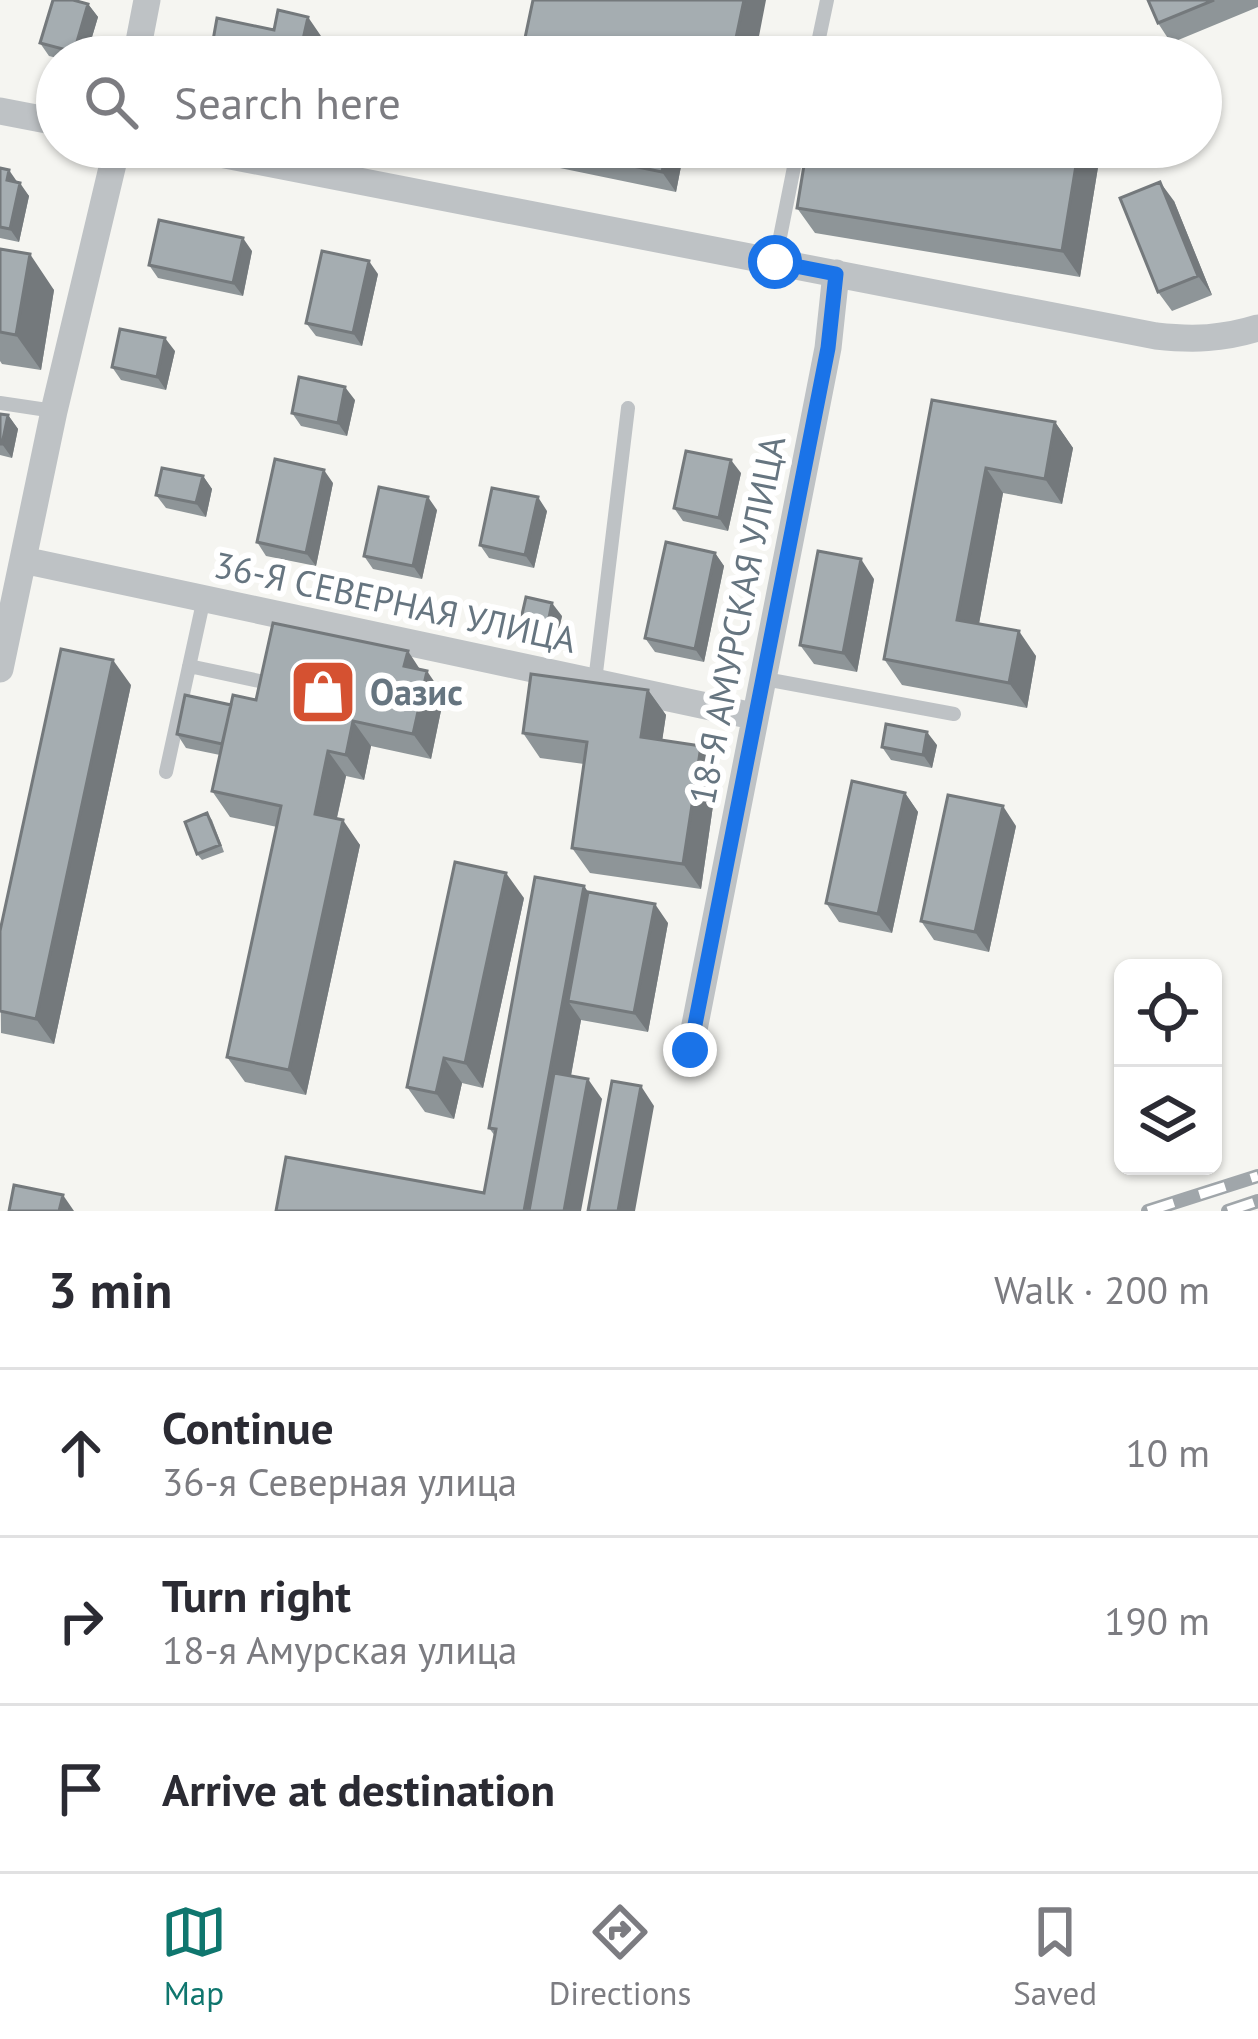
<!DOCTYPE html>
<html lang="en">
<head>
<meta charset="utf-8">
<style>
	:root { --surface:#fff; --page:#f7f7f7; --text:#2b2b33; --muted:#7c7c81; --line:#e1e1e2; --accent:#0f766e }
	body { margin:0; font-family:"PT Sans",sans-serif; background:var(--page); color:var(--text) }
	.controls { position:absolute; right:36px; bottom:36px; display:grid; overflow:hidden; border-radius:18px; box-shadow:0 3px 9px #0004 }
	.controls button { width:108px; height:108px; display:grid; place-items:center; padding:0; border:0; border-bottom:3px solid var(--line); background:var(--surface); color:var(--text); font:60px sans-serif }
	.stop { position:absolute; width:36px; height:36px; margin:-27px; border:9px solid #1a73e8; border-radius:50%; background:#fff }
	.stop.end { background:#1a73e8; border-color:#fff; box-shadow:0 3px 12px #0008 }
	.list { margin:0; padding:0; list-style:none }
	h2 { display:flex; justify-content:space-between; align-items:center; height:156px; margin:0; padding:0 48px; font-size:51px }
	h2 small { font-size:39px; font-weight:400; color:var(--muted) }
	.list li { display:grid; grid-template-columns:78px 1fr auto; gap:36px; align-items:center; box-sizing:border-box; height:168px; padding:0 48px; border-top:3px solid var(--line) }
	.list b { display:block; font-size:45px; white-space:nowrap }
	.list p { margin:0; font-size:39px; white-space:nowrap; color:var(--muted) }
	.list em { font-size:39px; font-style:normal; color:var(--muted) }
	.icon { flex:none; width:66px; height:66px; fill:none; stroke:currentColor; stroke-width:2; stroke-linecap:round; stroke-linejoin:round }
	.map { position:relative; flex:none; width:1258px; height:1211px; overflow:hidden }
	.search { position:absolute; background:var(--surface); box-shadow:0 3px 9px #0004; left:36px; right:36px; top:36px; height:132px; display:flex; align-items:center; gap:30px; box-sizing:border-box; padding:0 42px; border-radius:66px; color:var(--muted); font-size:45px }
	.sheet { height:660px; background:var(--surface) }
	nav { display:flex; justify-content:space-around; align-items:center; box-sizing:border-box; height:168px; border-top:3px solid var(--line); background:var(--surface); font-size:33px; color:var(--muted) }
	nav a { display:grid; justify-items:center; gap:6px }
	nav .on { color:var(--accent) }
	.map>svg:first-child { display:block }
	.lines { fill:none; stroke-linecap:round; stroke-linejoin:round }
	.lane { stroke:#bec2c5; stroke-width:14 }
	.street { stroke:#bec2c5; stroke-width:27 }
	.rail-casing { stroke:#a0a6aa; stroke-width:14 }
	.rail { stroke:#fff; stroke-width:9; stroke-dasharray:27; stroke-linecap:butt }
	.wall { fill:#8e9598 }
	.shaded-wall { fill:#74797c }
	.building { fill:#a5adb1; stroke:#74797c; stroke-width:3 }
	.route { stroke:#1a73e8; stroke-width:15 }
	.labels { text-anchor:middle; stroke-width:12; stroke-linejoin:round; paint-order:stroke }
	.street-label { font-size:36px; fill:#667580; stroke:#fff }
	.poi-label { font-size:36px; font-weight:bold; fill:#667580; stroke:#fff; text-anchor:start }
</style>
</head>
<body>
<div class="map">
<svg width="1258" height="1211" viewBox="0 0 1258 1211">
	<rect width="100%" height="100%" fill="#f5f5f1"/>
	<g class="lines">
		<path class="lane" d="M815 57 827 0
			M775 262 798 147
			M0 403 54 411
			M189 666 269 683 271 674
			M765 679 954 714
			M595 681 628 408
			M166 772 204 598"/>
		<path class="street" d="M136 57 147 0
			M0 111 57 122
			M184 147 1156 336C1193 340 1223 339 1258 328
			M23 560 753 716
			M0 669 54 411 117 147
			M690 1050 828 348 836 273"/>
		<defs>
			<path id="rail" d="M1148 1211 1258 1176
				M1228 1211 1258 1201"/>
		</defs>
		<use href="#rail" class="rail-casing"/>
		<use href="#rail" class="rail"/>
	</g>
	<path class="wall" d="M1148 0H1258V7L1171 43 1158 23Z
		M88 4 98 17 86 57 57 58 49 56 40 43Z
		M463 147H514L512 157Z
		M516 147H677L683 156 676 192 526 161Z
		M807 147H1100L1101 149 1080 277 815 233 797 208Z
		M0 168 18 183 29 196 19 242 0 238Z
		M1174 201 1212 295 1172 311 1158 292Z
		M0 249 54 290 41 370 2 364 0 361Z
		M252 251 243 296 158 278 149 265Z
		M378 274 362 346 316 336 306 323Z
		M175 351 166 390 121 380 112 367Z
		M355 400 347 436 301 426 292 413Z
		M932 400 1055 422 1073 448 1062 504 1003 493 979 624 1036 656 1027 708 902 685 884 659Z
		M0 414 8 415 18 429 12 458 0 455Z
		M741 473 728 531 683 521 674 508Z
		M203 476 212 489 206 517 166 508 156 495Z
		M333 483 316 566 266 556 257 542Z
		M437 510 422 579 373 569 364 556Z
		M547 511 534 568 489 558 480 545Z
		M715 553 724 566 704 662 655 652 645 638Z
		M874 579 857 672 814 664 800 645Z
		M562 616 554 651 527 645 518 632Z
		M420 670 444 696 431 759 371 746 364 780 346 776 337 818 360 845 306 1095 245 1082 227 1057 277 827 230 817 212 791 220 755 186 748 177 734 231 705Z
		M131 685 54 1044 1 1033 0 931Z
		M648 690 666 715 662 740 718 771 701 889 590 873 572 848 584 764 540 758 523 733Z
		M937 745 932 768 891 760 882 747Z
		M905 793 918 812 892 933 839 922 826 903Z
		M207 813 212 820 224 852 202 860 197 854Z
		M1016 826 989 952 934 940 921 921Z
		M584 886 588 892 668 923 648 1032 581 1020 571 1076 602 1099 484 1193 495 1136 489 1128Z
		M524 898 483 1088 462 1083 454 1119 425 1112 407 1087Z"/>
	<path class="shaded-wall" d="M744 0H766L755 57H732Z
		M88 4 98 17 86 57H78L74 52Z
		M308 17 321 36 317 57H299Z
		M504 147H514L512 157Z
		M667 147H677L683 156 676 192 662 172Z
		M1079 147H1100L1101 149 1080 277 1062 251Z
		M9 170 18 183 7 180Z
		M1160 182 1174 201 1212 295 1198 276Z
		M20 183 29 196 19 242 10 229Z
		M243 238 252 251 243 296 233 283Z
		M30 254 54 290 41 370 16 335Z
		M369 261 378 274 362 346 353 333Z
		M165 338 175 351 166 390 157 377Z
		M345 387 355 400 347 436 338 423Z
		M8 415 18 429 12 458 2 444Z
		M1055 422 1073 448 1062 504 1045 479Z
		M731 460 741 473 728 531 719 518Z
		M986 468 1003 493 975 645 957 620Z
		M324 470 333 483 316 566 306 553Z
		M203 476 212 489 206 517 196 503Z
		M428 497 437 510 422 579 413 566Z
		M538 497 547 511 534 568 525 555Z
		M715 553 724 566 704 662 695 649Z
		M861 559 874 579 857 672 843 653Z
		M552 603 562 616 554 651 545 637Z
		M1019 631 1036 656 1027 708 1009 683Z
		M408 651 425 677 404 666Z
		M113 660 131 685 54 1044 36 1019Z
		M427 671 444 696 431 759 413 734Z
		M648 690 666 715 659 762 641 737Z
		M353 721 371 746 364 780 346 755Z
		M927 732 937 745 932 768 923 755Z
		M701 746 718 771 701 889 683 864Z
		M328 751 346 776 332 839 315 814Z
		M905 793 918 812 892 933 878 914Z
		M1003 806 1016 826 989 952 975 932Z
		M343 820 360 845 306 1095 289 1070Z
		M506 873 524 898 483 1088 465 1063Z
		M584 886 601 911 568 1001 581 1020 546 1211H524Z
		M655 904 668 923 648 1032 634 1013Z
		M444 1058 462 1083 454 1119 436 1093Z
		M588 1079 602 1099 581 1211H564Z
		M641 1086 654 1106 635 1211H618Z
		M63 1195 74 1211H59Z"/>
	<path class="building" d="M53 0H73L88 4 74 52 40 43Z
		M533 0H744L732 57H521Z
		M1148 0H1214L1158 23Z
		M278 10 308 17 299 57H210L217 18 274 30Z
		M540 147H667L662 172Z
		M807 147H1079L1062 251 797 208Z
		M0 168 9 170 7 180 20 183 10 229 0 227Z
		M1160 182 1198 276 1158 292 1120 198Z
		M159 220 243 238 233 283 149 265Z
		M0 249 30 254 16 335 0 332Z
		M322 251 369 261 353 333 306 323Z
		M120 329 165 338 157 377 112 367Z
		M299 377 345 387 338 423 292 413Z
		M932 400 1055 422 1045 479 986 468 957 620 1019 631 1009 683 884 659Z
		M0 414 8 415 2 444H0Z
		M686 451 731 460 719 518 674 508Z
		M275 459 324 470 306 553 257 542Z
		M162 468 203 476 196 503 156 495Z
		M379 487 428 497 413 566 364 556Z
		M492 488 538 497 525 555 480 545Z
		M666 542 715 553 695 649 645 638Z
		M818 551 861 559 843 653 800 645Z
		M526 597 552 603 545 637 518 632Z
		M273 623 408 651 404 666 427 671 413 734 353 721 346 755 328 751 315 814 343 820 289 1070 227 1057 281 806 212 791 233 695 256 700Z
		M61 649 113 660 36 1019 0 1011V931Z
		M531 674 648 690 641 737 701 746 683 864 572 848 587 742 523 733Z
		M185 695 231 705 222 744 177 734Z
		M886 724 927 732 923 755 882 747Z
		M852 781 905 793 878 914 826 903Z
		M948 795 1003 806 975 932 921 921Z
		M207 813 220 845 197 854 185 822Z
		M455 862 506 873 465 1063 444 1058 436 1093 407 1087Z
		M535 877 584 886 524 1211H276L286 1157 484 1193 496 1129 489 1128Z
		M588 892 655 904 634 1013 568 1001Z
		M554 1073 588 1079 564 1211H529Z
		M612 1081 641 1086 618 1211H588Z
		M14 1185 63 1195 59 1211H9Z"/>
	<g class="lines">
		<path class="route" d="M690 1050 828 348 836 274 775 262"/>
	</g>
	<defs>
		<symbol id="shop-square" viewBox="-11 -11 22 22"><rect x="-9" y="-9" width="18" height="18" rx="4" fill="#d55131" stroke="#fff"/><path d="M-5-2.5h2.3a2.7 3.5 0 0 1 5.4 0H5L5.5 6h-11ZM-1.5-2.5h3a1.5 2.3 0 0 0-3 0Z" fill="#fff"/></symbol>
	</defs>
	<g fill-rule="evenodd">
		<use href="#shop-square" x="285" y="654" width="76" height="76"/>
	</g>
	<g class="labels">
		<g class="street-label">
			<text transform="translate(395 602) rotate(12)" y="13">36-Я СЕВЕРНАЯ УЛИЦА</text>
			<text transform="translate(737 620) rotate(-79)" y="13">18-Я АМУРСКАЯ УЛИЦА</text>
		</g>
		<g class="poi-label">
			<text x="370" y="705">Оазис</text>
		</g>
	</g>
</svg>
<div class="controls">
<button><svg class="icon" aria-label="locate" viewBox="0 0 24 24"><circle cx="12" cy="12" r="6"/><path d="M12 2v4M12 18v4M2 12h4M18 12h4"/></svg></button>
<button><svg class="icon" aria-label="layers" viewBox="0 0 24 24"><path d="M12 4l9 5-9 5-9-5zM3 14l9 5 9-5"/></svg></button>
</div>
<div class="stop" style="left:775px;top:262px"></div>
<div class="stop end" style="left:690px;top:1050px"></div>
<div class="search"><svg class="icon" aria-label="search" viewBox="0 0 24 24"><circle cx="10" cy="10" r="6"/><path d="M15 15l6 6"/></svg>Search here</div>
</div>
<section class="sheet">
<h2>3 min<small>Walk · 200 m</small></h2>
<ul class="list">
<li><svg class="icon" aria-label="ahead" viewBox="0 0 24 24"><path d="M12 20V5M6 11l6-6 6 6"/></svg><div><b>Continue</b><p>36-я Северная улица</p></div><em>10 m</em></li>
<li><svg class="icon" aria-label="right" viewBox="0 0 24 24"><path d="M7 20v-9h11M14 6l5 5-5 5"/></svg><div><b>Turn right</b><p>18-я Амурская улица</p></div><em>190 m</em></li>
<li><svg class="icon" aria-label="arrive" viewBox="0 0 24 24"><path d="M6 21V4h12l-3 4 3 4H6"/></svg><div><b>Arrive at destination</b></div></li>
</ul>
</section>
<nav>
<a class="on"><svg class="icon" aria-label="map" viewBox="0 0 24 24"><path d="M3 6l6-2 6 2 6-2v14l-6 2-6-2-6 2zM9 4v14M15 6v14"/></svg>Map</a>
<a><svg class="icon" aria-label="directions" viewBox="0 0 24 24"><path d="M12 3l9 9-9 9-9-9zM9 14v-3h6M13 9l2 2-2 2"/></svg>Directions</a>
<a><svg class="icon" aria-label="saved" viewBox="0 0 24 24"><path d="M7 4h10v16l-5-4-5 4z"/></svg>Saved</a>
</nav>
</body>
</html>
